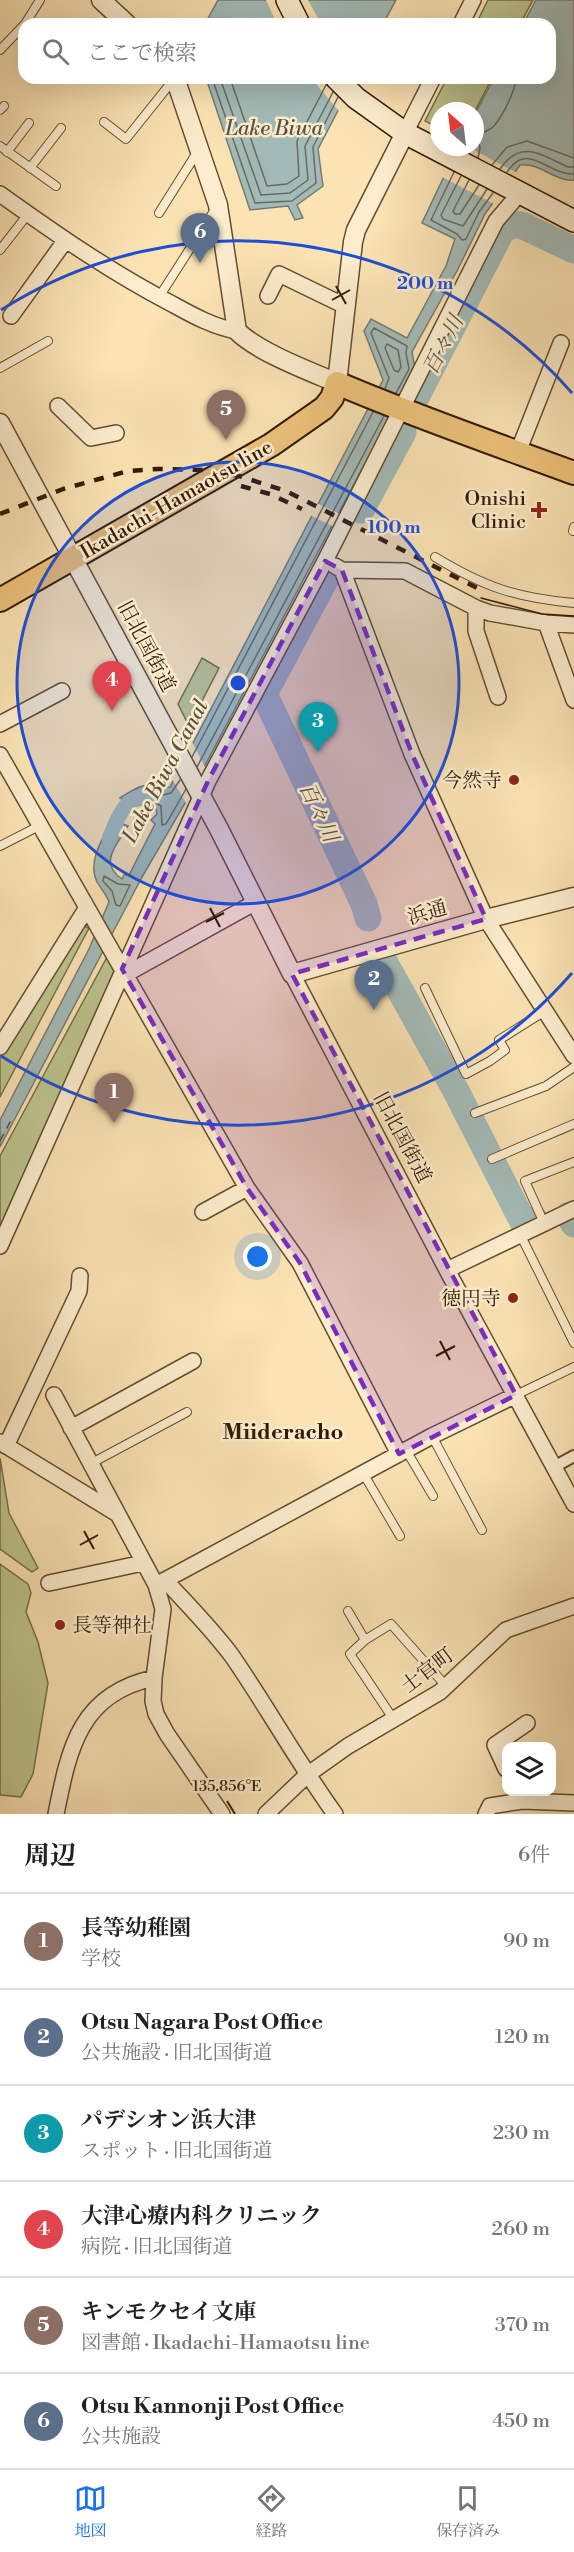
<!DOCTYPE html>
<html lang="ja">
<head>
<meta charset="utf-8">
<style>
	:root { --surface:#fff; --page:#f6f6f6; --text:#222; --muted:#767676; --line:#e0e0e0; --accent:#1a73e8 }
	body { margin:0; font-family:"Libre Bodoni","Noto Serif JP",serif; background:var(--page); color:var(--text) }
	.controls { position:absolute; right:18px; bottom:18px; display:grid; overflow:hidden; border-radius:12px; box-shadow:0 6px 24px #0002 }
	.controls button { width:54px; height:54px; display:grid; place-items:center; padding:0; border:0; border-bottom:2px solid var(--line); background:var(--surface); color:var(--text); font:30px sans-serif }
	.compass { position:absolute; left:430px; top:102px; width:54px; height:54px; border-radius:50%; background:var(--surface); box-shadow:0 6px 24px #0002; rotate:332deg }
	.you { position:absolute; left:258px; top:1257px; width:21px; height:21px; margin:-15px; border:4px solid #fff; border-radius:50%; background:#1a73e8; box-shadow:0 0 0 9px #1a73e833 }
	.badge { display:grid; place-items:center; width:39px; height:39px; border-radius:50%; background:var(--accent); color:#fff; font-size:20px; font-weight:700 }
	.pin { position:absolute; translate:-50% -50px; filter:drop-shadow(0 2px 3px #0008) }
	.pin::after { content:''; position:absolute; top:32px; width:21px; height:18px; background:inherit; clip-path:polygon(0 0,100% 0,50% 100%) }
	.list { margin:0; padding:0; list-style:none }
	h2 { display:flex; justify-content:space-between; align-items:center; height:78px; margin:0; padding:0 24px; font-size:26px }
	h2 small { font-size:20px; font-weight:400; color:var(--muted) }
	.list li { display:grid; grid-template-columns:39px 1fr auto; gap:18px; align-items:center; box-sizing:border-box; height:96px; padding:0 24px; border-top:2px solid var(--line) }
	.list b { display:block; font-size:22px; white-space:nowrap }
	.list p { margin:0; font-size:20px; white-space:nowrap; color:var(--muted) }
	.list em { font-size:20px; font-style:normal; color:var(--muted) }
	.icon { flex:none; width:33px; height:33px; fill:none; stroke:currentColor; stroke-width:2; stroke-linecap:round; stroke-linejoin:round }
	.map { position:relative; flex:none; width:574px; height:1814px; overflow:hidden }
	.search { position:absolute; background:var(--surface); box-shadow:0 6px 24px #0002; left:18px; right:18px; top:18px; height:66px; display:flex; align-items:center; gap:15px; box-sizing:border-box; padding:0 21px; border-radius:18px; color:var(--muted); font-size:22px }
	.sheet { height:654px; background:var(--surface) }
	nav { display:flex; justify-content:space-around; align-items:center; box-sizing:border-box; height:84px; border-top:2px solid var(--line); background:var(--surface); font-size:16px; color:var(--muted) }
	nav a { display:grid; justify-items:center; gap:3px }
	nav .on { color:var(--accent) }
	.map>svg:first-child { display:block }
	.green { fill:#bdc48e; stroke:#786f4a; stroke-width:1.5 }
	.water { fill:#a3bbb8; stroke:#767b71; stroke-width:1.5 }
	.pier { fill:#fbe3b4 }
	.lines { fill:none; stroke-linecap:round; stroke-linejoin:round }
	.shore { stroke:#6a6a60; stroke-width:1.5 }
	.canal { stroke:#a3bbb8; stroke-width:15 }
	.river { stroke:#a3bbb8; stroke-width:27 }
	.ferry { stroke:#5a5245; stroke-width:1.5; stroke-dasharray:8 6; stroke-linecap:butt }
	.service-casing { stroke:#644c32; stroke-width:10 }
	.pedestrian-casing { stroke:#644c32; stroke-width:14 }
	.minor-casing { stroke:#644c32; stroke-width:18 }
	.tertiary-casing { stroke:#644c32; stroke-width:21 }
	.secondary-casing { stroke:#321a07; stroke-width:24 }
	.primary-casing { stroke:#321a07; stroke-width:26 }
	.service { stroke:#fcedce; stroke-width:8 }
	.pedestrian { stroke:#fcedce; stroke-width:10 }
	.minor { stroke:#fcedce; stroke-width:15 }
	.tertiary { stroke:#fcedce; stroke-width:18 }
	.secondary { stroke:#fcedce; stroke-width:21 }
	.primary { stroke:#eec27a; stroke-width:22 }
	.tram { stroke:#321a07; stroke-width:1.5 }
	.rail { stroke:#321a07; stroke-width:4.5; stroke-dasharray:10 10; stroke-linecap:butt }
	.marked { fill:#7b2cbf; fill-opacity:0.2; stroke:#7b2cbf; stroke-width:4.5; stroke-dasharray:12 8; stroke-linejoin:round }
	.ticks { fill:none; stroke:#321a07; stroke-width:2 }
	.ring { fill:none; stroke:#1d4ed8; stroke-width:3 }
	.poi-dot { fill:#8f2418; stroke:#fcedce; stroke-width:2 }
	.labels { text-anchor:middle; stroke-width:5; stroke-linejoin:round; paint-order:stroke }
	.poi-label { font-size:20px; fill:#321a07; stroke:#fcedce; text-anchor:end }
	.street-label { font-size:20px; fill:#321a07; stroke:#fcedce }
	.water-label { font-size:21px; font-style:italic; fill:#5a5245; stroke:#fcedce }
	.quarter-label { font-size:22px; font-weight:bold; fill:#321a07; stroke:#fcedce }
	.ticks-label { font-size:15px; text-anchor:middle; fill:#321a07; stroke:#fcedce; stroke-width:5; stroke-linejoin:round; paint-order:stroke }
	.centre { fill:#1d4ed8; stroke:#fcedce; stroke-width:3 }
	.ring-label { font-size:18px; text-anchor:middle; font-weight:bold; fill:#1d4ed8; stroke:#fcedce; stroke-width:5; stroke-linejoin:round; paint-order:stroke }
</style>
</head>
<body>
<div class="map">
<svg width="574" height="1814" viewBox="0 0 574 1814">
	<rect width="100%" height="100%" fill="#fbe3b4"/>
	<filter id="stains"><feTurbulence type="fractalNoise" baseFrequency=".00333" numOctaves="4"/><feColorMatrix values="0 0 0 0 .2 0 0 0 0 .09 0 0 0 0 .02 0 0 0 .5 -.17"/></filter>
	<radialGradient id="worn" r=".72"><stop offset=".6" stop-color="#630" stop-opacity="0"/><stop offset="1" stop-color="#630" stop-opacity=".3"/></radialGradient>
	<path class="green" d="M488 0H533L520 24H476Z
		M447 78H492L475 111H439V128L425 121Z
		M202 658 219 668 189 726 178 704Z
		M83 926 89 928 0 1097V1058Z
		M106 959H110L116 972 0 1230V1156Z
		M0 1458 9 1513 38 1568 32 1572 0 1549Z
		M0 1564 28 1584 31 1593 26 1612 38 1642 48 1683 33 1774 21 1797 0 1795Z"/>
	<path class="water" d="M218 0H396L383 24H205Z
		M536 0H574V180C555 182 540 162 520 165L485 214 457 271 412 352 415 369 184 805 142 877 0 1147V1120L89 949 109 902C106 894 101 889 97 882 87 861 103 838 112 820L128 826C117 845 98 863 122 879L124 875H129L155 824 151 820 157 814 156 809 145 804 136 806 120 798C128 793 139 785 149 785 157 785 161 789 170 787L383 380 364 331 371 319 407 338 446 266 455 239 422 223 458 147H475V114L494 78H550V24H523Z
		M206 78H355L318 149 323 186 297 205 303 218 295 220 288 206 250 210Z"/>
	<path class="pier" d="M266 0H308L321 24H277Z
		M311 78H356L339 111Z
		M456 147H468L517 173 496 205 442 177Z
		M316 503 340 514 334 527 310 515Z
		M191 740 206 769 187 805 171 777Z"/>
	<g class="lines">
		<path class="shore" d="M212 78 255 203 292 201 316 183 313 147 338 97
			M220 78 261 195 290 193 308 180 305 146 333 92
			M230 78 267 186 287 184 299 176 297 141 326 85
			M478 158 480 148 477 135C483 132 489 131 494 126 503 115 515 92 516 78
			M492 165 507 147 527 141 574 158
			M500 169C521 138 541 155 568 167H574
			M454 172 431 220 457 234 462 240 466 239 479 212 493 193
			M507 172C528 140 547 175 574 174
			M461 176 441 215 443 219 463 226 487 189
			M469 180 453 211 455 214H460L479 185
			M387 344 398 350 401 367 398 372 394 370 385 348Z
			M385 389 389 378 371 333 374 328 407 346 406 353 409 369 396 393
			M192 757 373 412
			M197 767 384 416
			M180 780 171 793 163 795 148 791 144 793 145 797 161 806 162 825 166 824 186 789
			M104 876 118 884 130 885 120 906 116 905 112 891 103 881Z"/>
		<path class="canal" d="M109 839C115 825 125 792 146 799"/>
		<path class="river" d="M414 401 502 230 512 225H521L574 250
			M361 510 403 432
			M326 578 264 694 364 904 368 918
			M381 956 456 1091 524 1224 535 1220
			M569 1215 574 1224"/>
		<path class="ferry" d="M0 1141 11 1120"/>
		<defs>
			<path id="service" d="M25 24 40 0
				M0 50 24 25
				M0 110 4 106
				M104 122 126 139 174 79
				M0 146 56 186
				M7 152 29 123
				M30 168 61 128
				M159 213 198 151
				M0 250 28 214
				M159 297 216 208
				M0 368 48 341
				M573 531 574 527
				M435 557C484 587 517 598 574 603
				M0 846 39 826
				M425 988 466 1074 490 1061 505 1050 499 1040 545 1011
				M475 1113 546 1086 574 1067
				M492 1159 574 1124
				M544 1223 525 1181 574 1162
				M520 1234 574 1343
				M516 1395 574 1367
				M432 1436 482 1530
				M406 1450 433 1496
				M90 1464 187 1412
				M363 1473 400 1536
				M348 1611 365 1640
				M394 1720 350 1654 365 1640 391 1624 446 1686"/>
			<path id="pedestrian" d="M554 1467 574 1456"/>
			<path id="minor" d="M461 24 473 0
				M405 133 433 78
				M0 194C56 234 112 273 174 305 194 316 214 327 237 331
				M268 296 279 274 345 306
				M11 316 65 241
				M58 406 91 438 116 433
				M518 452 561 343
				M335 566 342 570 405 571 476 608 490 613 546 623 574 625
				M342 570 412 754 486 919 574 1056
				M476 608V631L498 697
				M546 623 574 700
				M0 724 62 691
				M0 755 247 1188 300 1263 399 1454
				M126 974 256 902
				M292 974 447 1270 574 1504
				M0 1047 86 909
				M203 1212 247 1188
				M0 1246 208 781 325 561 496 221 519 194
				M447 1270 574 1209
				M54 1395 156 1585 163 1609 154 1678 153 1701 156 1714 167 1734 222 1814
				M71 1428 193 1361
				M0 1442 116 1513
				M6 1446 79 1291 80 1276
				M165 1580C188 1605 212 1629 232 1656 268 1708 298 1763 335 1814
				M49 1583 143 1563
				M156 1585 432 1436 516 1395
				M506 1769 495 1745 527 1723
				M56 1814C69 1749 79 1694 154 1678
				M266 1814 307 1775 348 1746 440 1692 506 1630 574 1606
				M486 1814 490 1806 522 1801 574 1803"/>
			<path id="tertiary" d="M101 0 127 24
				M175 78 218 205 237 331C258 352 309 371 337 383L353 242 356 230 405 133
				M0 423 219 829 292 974 486 919 574 897"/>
			<path id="secondary" d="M287 0 299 24
				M336 78 356 98 405 133 574 221"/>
			<path id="primary" d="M0 600 271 445 324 408 332 398 337 383C414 416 495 444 574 473"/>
		</defs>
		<use href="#service" class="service-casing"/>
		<use href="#pedestrian" class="pedestrian-casing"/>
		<use href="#minor" class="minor-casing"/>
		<use href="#tertiary" class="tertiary-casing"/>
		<use href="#secondary" class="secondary-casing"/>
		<use href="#primary" class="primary-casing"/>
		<use href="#service" class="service"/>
		<use href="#pedestrian" class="pedestrian"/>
		<use href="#minor" class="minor"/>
		<use href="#tertiary" class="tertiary"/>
		<use href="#secondary" class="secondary"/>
		<use href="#primary" class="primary"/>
		<path class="tram" d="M481 598 542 614 574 616"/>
		<path class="rail" d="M241 486 270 494 302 509
			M0 514 63 489 128 471 158 469 203 470 239 476 286 491 483 591"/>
	</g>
	<path class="marked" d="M325 561 342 570 412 754 486 919 292 974 516 1395 399 1454 300 1263 247 1188 122 969 208 781Z"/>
	<path class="ticks" d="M336 286 346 304M332 300 350 290M210 908 220 927M206 922 224 913M440 1341 450 1360M436 1356 455 1346M84 1531 94 1549M80 1545 98 1535M227 1801 235 1814"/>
	<circle cx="238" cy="683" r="221" fill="#1d4ed8" fill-opacity=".12"/>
	<g class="ring">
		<circle cx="238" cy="683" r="221"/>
		<path d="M572 973A442 442 0 0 1 1 1056M1 310A442 442 0 0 1 572 393"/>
	</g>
	<g class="poi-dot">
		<path d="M536 501h6v6h6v6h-6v6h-6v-6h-6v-6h6z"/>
		<circle cx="514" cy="780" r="6"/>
		<circle cx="513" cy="1298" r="6"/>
		<circle cx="60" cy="1625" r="6"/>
	</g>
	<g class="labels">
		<g class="poi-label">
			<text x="526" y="505">Onishi<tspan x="526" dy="23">Clinic</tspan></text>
			<text x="502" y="787">今然寺</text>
			<text x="501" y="1305">徳円寺</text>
			<text x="72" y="1632" text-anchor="start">長等神社</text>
		</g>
		<g class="street-label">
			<text transform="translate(176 499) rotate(-30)" y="7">Ikadachi-Hamaotsu line</text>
			<text transform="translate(147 646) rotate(62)" y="7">旧北国街道</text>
			<text transform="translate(427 912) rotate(-16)" y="7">浜通</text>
			<text transform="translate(403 1137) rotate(62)" y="7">旧北国街道</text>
			<text transform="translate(427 1670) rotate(-37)" y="7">士官町</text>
		</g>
		<g class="water-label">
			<text x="274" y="135">Lake Biwa</text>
			<text transform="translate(443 345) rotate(-63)" y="7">百々川</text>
			<text transform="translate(165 771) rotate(-62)" y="7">Lake Biwa Canal</text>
			<text transform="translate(319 812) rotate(65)" y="7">百々川</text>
		</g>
		<g class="quarter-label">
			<text x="283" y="1439">Miideracho</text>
		</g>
	</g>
	<g class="ticks-label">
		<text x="227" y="1791">135.856°E</text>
	</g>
	<circle cx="238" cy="683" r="9" class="centre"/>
	<g class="ring-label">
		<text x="425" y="289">200 m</text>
		<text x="394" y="533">100 m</text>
	</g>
	<rect width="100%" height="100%" filter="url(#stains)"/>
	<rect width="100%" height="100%" fill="url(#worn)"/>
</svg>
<div class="controls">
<button><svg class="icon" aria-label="layers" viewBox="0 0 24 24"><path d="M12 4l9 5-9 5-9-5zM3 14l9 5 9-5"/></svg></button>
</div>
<svg class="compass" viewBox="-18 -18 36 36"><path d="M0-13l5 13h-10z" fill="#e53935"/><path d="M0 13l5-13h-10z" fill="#767676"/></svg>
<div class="you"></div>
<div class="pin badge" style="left:114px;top:1123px;background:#8d6e63">1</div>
<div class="pin badge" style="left:374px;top:1010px;background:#5c6f8a">2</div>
<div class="pin badge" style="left:318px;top:752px;background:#0f9aa8">3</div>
<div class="pin badge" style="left:112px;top:711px;background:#e0444e">4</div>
<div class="pin badge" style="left:226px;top:440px;background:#8d6e63">5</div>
<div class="pin badge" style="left:200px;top:263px;background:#5c6f8a">6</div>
<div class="search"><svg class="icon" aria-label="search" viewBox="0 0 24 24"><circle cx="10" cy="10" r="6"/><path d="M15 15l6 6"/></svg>ここで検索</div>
</div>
<section class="sheet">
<h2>周辺<small>6件</small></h2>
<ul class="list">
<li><span class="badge" style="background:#8d6e63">1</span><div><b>長等幼稚園</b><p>学校</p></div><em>90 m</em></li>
<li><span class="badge" style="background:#5c6f8a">2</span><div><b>Otsu Nagara Post Office</b><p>公共施設 · 旧北国街道</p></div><em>120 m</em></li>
<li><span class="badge" style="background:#0f9aa8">3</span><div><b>パデシオン浜大津</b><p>スポット · 旧北国街道</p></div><em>230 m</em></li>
<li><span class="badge" style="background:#e0444e">4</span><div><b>大津心療内科クリニック</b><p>病院 · 旧北国街道</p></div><em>260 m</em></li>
<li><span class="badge" style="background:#8d6e63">5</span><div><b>キンモクセイ文庫</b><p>図書館 · Ikadachi-Hamaotsu line</p></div><em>370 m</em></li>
<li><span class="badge" style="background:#5c6f8a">6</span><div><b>Otsu Kannonji Post Office</b><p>公共施設</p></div><em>450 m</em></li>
</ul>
</section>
<nav>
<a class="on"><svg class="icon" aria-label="map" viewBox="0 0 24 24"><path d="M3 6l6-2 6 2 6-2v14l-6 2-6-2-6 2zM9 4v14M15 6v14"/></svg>地図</a>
<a><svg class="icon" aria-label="directions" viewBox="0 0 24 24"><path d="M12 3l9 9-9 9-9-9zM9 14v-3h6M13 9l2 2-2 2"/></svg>経路</a>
<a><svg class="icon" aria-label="saved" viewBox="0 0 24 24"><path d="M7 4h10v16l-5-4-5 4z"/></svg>保存済み</a>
</nav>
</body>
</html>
